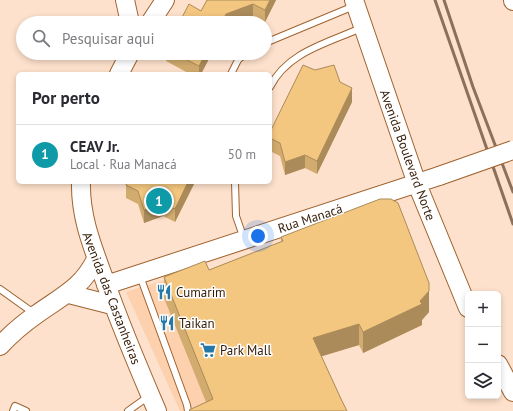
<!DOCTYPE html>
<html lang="pt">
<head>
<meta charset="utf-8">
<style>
	:root { --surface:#fff; --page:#f2f2f3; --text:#2b2b33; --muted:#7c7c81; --line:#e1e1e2; --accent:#2563eb }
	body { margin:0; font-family:"PT Sans",sans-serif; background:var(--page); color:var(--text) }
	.controls { position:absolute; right:12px; bottom:12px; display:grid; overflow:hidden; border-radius:6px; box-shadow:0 2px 6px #0003 }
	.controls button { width:36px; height:36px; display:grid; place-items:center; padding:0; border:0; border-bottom:1px solid var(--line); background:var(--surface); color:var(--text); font:20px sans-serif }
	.you { position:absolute; left:258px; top:236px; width:14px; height:14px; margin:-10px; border:3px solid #fff; border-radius:50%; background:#1a73e8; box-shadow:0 0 0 6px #1a73e833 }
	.badge { display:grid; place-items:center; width:26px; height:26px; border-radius:50%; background:var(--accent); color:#fff; font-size:13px; font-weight:700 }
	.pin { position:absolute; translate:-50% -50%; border:2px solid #fff; box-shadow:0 1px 4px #0006 }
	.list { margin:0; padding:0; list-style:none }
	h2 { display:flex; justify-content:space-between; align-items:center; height:52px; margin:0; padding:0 16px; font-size:17px }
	h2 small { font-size:13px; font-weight:400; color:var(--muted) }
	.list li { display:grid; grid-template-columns:26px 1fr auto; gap:12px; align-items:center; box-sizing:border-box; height:60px; padding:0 16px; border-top:1px solid var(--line) }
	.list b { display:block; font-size:15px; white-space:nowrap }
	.list p { margin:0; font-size:13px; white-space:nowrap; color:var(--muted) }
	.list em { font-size:13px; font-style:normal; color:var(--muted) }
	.icon { flex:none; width:22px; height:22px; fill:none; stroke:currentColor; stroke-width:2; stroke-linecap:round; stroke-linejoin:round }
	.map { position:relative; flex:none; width:513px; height:411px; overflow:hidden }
	.search { position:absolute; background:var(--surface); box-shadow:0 2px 6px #0003; left:16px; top:16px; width:256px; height:44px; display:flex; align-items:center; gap:10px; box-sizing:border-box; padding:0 14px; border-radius:22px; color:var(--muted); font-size:15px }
	.panel { position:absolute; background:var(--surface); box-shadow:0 2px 6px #0003; left:16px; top:72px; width:256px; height:112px; border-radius:6px }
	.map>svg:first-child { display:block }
	.built { fill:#fdd0ae }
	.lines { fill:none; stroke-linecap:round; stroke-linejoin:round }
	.lane-casing { stroke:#a0632f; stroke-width:8 }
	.secondary-casing { stroke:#a0632f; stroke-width:20 }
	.lane { stroke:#fff; stroke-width:6 }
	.secondary { stroke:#fff; stroke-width:18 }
	.rail { stroke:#8b715c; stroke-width:3 }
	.secondary-bridge-casing { stroke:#a0632f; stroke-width:20; stroke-linecap:butt }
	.secondary-bridge { stroke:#fff; stroke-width:18 }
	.wall { fill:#d2ab6e }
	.shaded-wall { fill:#ab8b5a }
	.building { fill:#f4c780; stroke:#ab8b5a }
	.labels { text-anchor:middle; stroke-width:3; stroke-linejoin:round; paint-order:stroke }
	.street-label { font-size:13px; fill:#331a05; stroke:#fff }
	.poi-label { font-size:13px; fill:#331a05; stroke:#fff; text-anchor:start }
</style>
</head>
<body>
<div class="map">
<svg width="513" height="411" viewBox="0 0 513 411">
	<rect width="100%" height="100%" fill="#fde1cc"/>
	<path class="built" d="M196 270 230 411H180L126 292Z"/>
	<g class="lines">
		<defs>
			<path id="lane" d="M265 43 354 6
				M231 74 238 60 246 53
				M270 87C287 52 328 43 361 28
				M235 182 236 216 244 239
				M140 276 187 405 188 411
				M0 289 35 314
				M13 411 15 406 26 411
				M128 411 149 396"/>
			<path id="secondary" d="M125 0 130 23
				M354 0 417 184 468 308
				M513 0V1
				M150 23 165 0
				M119 74 130 53
				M81 182C80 219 94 250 106 284 121 327 139 369 157 411
				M106 285 439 176
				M69 294 112 305
				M0 346C10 335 24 323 37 314 62 296 82 288 96 259
				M498 364 513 392"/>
		</defs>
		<use href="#lane" class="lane-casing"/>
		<use href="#secondary" class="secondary-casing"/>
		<use href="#lane" class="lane"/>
		<use href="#secondary" class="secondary"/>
		<path class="rail" d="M435 0 513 224
			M444 0 473 87 513 192"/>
		<defs>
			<path id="secondary-bridge" d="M439 176 513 150"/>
		</defs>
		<use href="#secondary-bridge" class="secondary-bridge-casing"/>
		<use href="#secondary-bridge" class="secondary-bridge"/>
	</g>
	<path class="wall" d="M276 0 265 22 253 16 234 23H179L201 11Z
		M166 53H212L201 74H190L166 61Z
		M340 82 352 102 317 174 305 168 285 175 280 156 270 151V132Z
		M127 182H195L175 222 163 216 144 223 138 204 126 198V185Z
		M281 237 429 312 422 320V325L363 353 359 345 321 356 342 401 347 411H189V410L206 402 164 298V277L209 270 281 242Z"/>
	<path class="shaded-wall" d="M270 0H276L265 22V10Z
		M253 4V16L234 23H221L226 14Z
		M206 53H212L201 74H199V66Z
		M352 88V102L317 174V161Z
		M305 155V168L285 175V162Z
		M188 182H195L175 222V209Z
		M163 203V216L144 223V210Z
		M429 291V312L422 320V325L363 353V332L420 301Z
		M359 324V345L313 359V338Z"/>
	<path class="building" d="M207 0H270L265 10 253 4 226 14 221 23H179L189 4 201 11Z
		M173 53H206L199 66Z
		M303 65 315 70 334 65 340 82 352 88 317 161 305 155 285 162 280 143 270 138V132Z
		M127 182H188L175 209 163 203 144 210 138 191 126 185Z
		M380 199H391L398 203 429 283V291L420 301 422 304 363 332 359 324 313 338 342 401 347 411H190L189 410 213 399 164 277 205 261 209 270 283 241 281 237Z"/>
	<defs>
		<symbol id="restaurant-bare" viewBox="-9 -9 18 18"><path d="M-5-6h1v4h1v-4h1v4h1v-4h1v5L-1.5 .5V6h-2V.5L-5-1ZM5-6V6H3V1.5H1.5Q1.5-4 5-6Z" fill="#2378a8" stroke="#fff" stroke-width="2.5" paint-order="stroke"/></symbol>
		<symbol id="supermarket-bare" viewBox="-9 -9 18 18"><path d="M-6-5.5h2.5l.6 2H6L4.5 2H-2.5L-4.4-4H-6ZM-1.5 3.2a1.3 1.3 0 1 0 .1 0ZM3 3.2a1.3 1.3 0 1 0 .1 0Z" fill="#2378a8" stroke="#fff" stroke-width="2.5" paint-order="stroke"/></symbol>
	</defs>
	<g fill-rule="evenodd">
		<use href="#restaurant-bare" x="153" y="281" width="22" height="22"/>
		<use href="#restaurant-bare" x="156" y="312" width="22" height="22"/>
		<use href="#supermarket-bare" x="197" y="339" width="22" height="22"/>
	</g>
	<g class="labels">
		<g class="street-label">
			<text transform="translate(408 155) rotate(70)" y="5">Avenida Boulevard Norte</text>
			<text transform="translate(310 218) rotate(-18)" y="5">Rua Manacá</text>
			<text transform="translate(112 298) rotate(69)" y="5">Avenida das Castanheiras</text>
		</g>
		<g class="poi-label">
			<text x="176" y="297">Cumarim</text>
			<text x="179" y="328">Taikan</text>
			<text x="220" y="355">Park Mall</text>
		</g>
	</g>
</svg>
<div class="controls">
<button>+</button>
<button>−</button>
<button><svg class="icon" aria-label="layers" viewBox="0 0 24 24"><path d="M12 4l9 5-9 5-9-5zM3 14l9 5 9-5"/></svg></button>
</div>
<div class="you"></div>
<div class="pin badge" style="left:159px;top:201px;background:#0f9aa8">1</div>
<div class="search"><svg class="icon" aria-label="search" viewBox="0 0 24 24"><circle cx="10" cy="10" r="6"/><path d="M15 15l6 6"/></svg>Pesquisar aqui</div>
<section class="panel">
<h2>Por perto<small></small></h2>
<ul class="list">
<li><span class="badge" style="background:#0f9aa8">1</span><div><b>CEAV Jr.</b><p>Local · Rua Manacá</p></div><em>50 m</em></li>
</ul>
</section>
</div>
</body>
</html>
